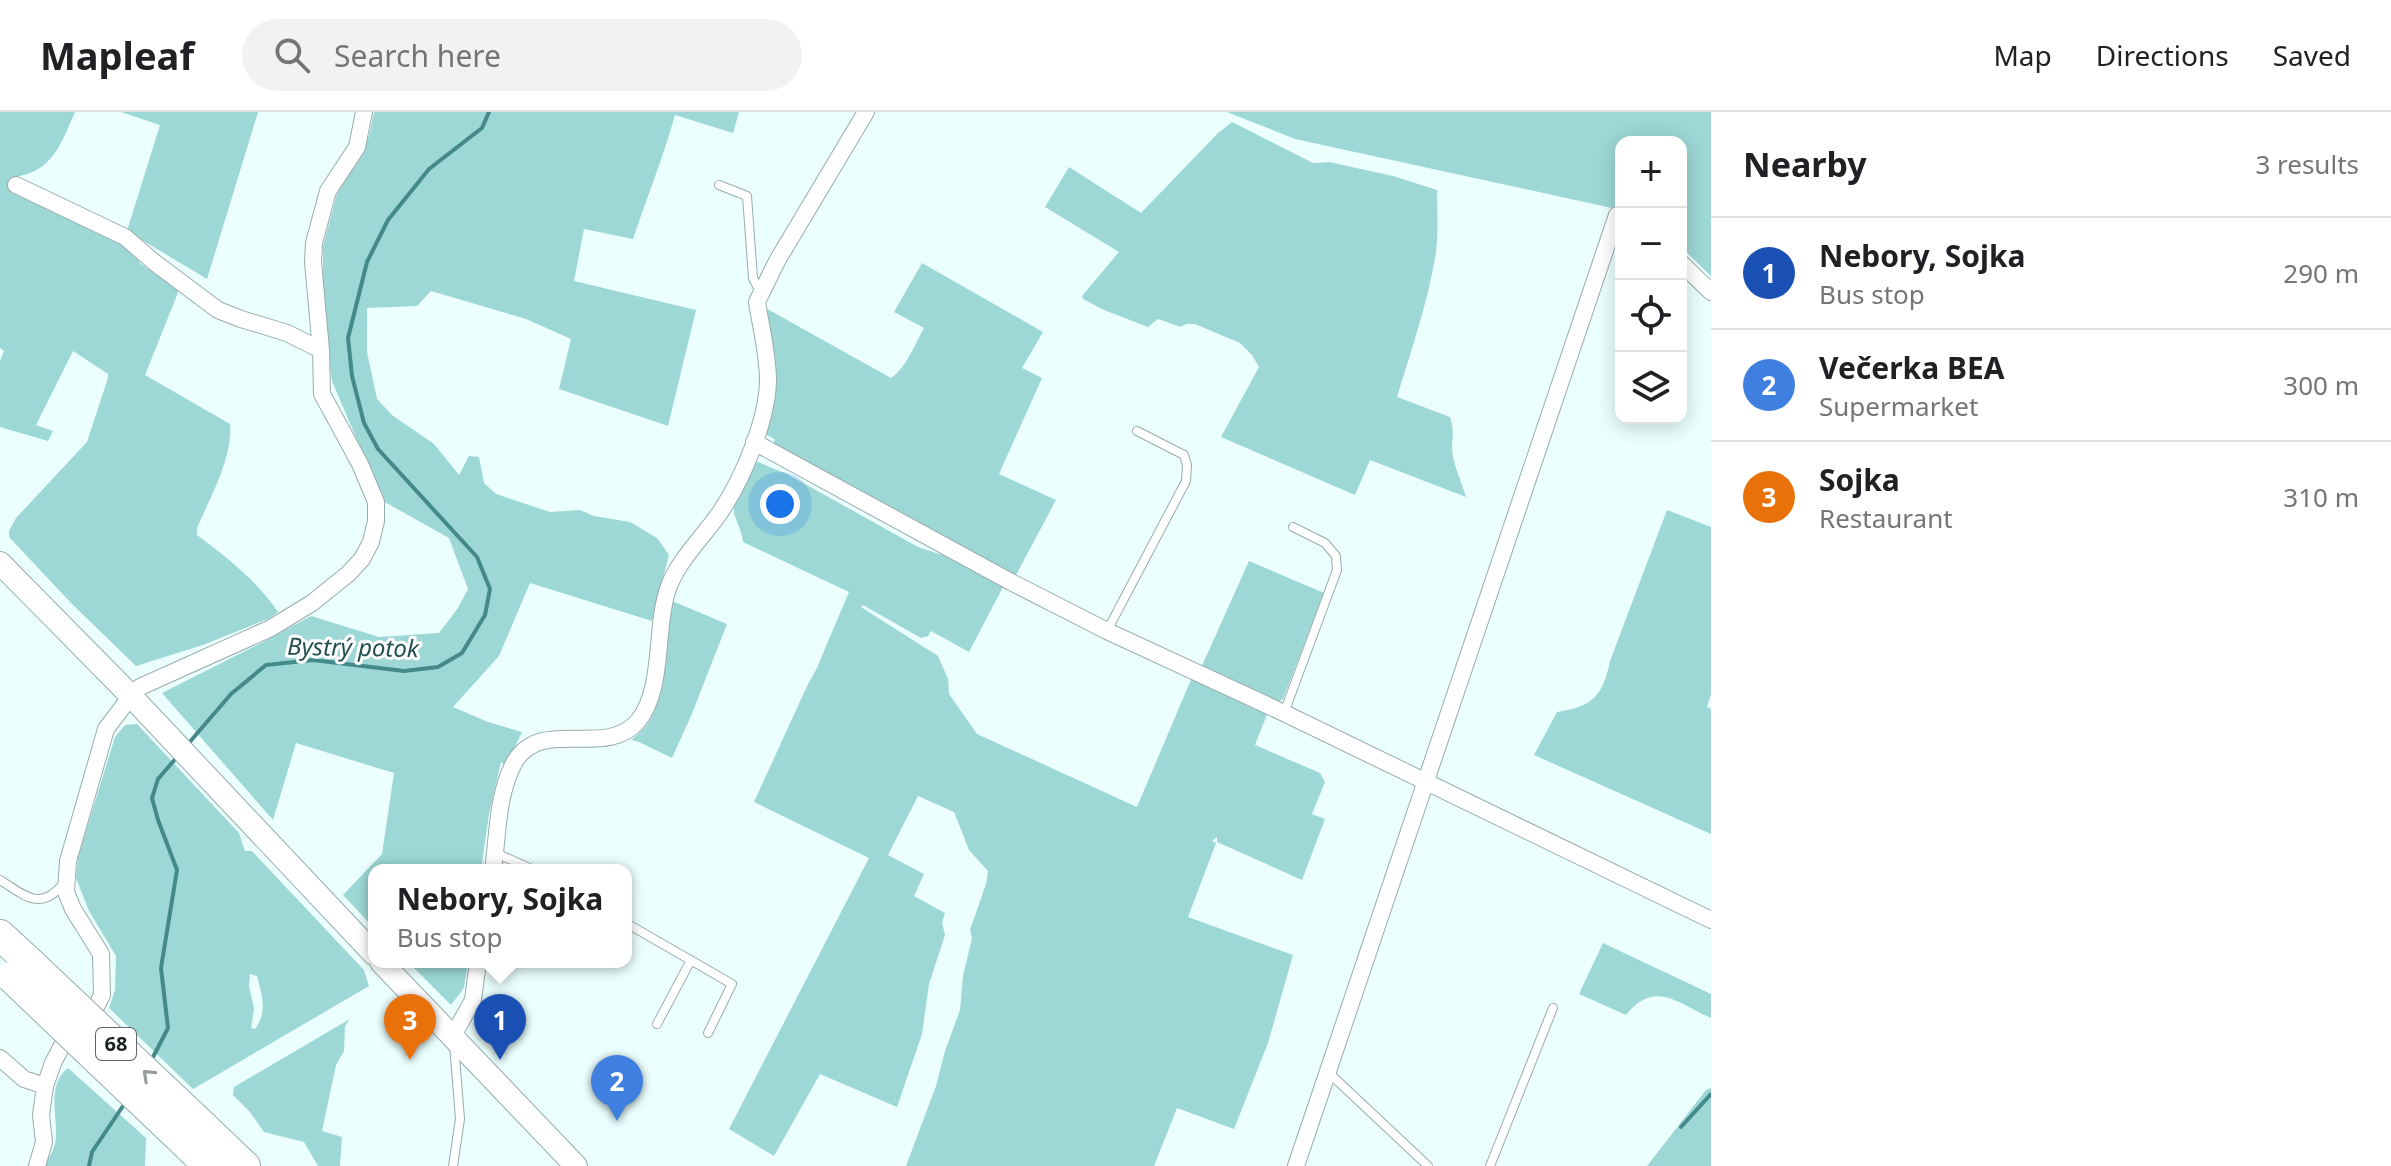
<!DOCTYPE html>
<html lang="en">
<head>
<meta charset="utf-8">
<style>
	:root { --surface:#fff; --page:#f2f2f2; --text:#202124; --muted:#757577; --line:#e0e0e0; --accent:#2563eb }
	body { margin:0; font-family:"Noto Sans",sans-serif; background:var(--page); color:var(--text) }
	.controls { position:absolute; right:24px; top:24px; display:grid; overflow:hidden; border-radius:16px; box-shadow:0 4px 20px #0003 }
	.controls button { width:72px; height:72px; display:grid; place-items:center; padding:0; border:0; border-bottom:2px solid var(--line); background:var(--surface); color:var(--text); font:40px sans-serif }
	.you { position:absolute; left:780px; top:392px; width:28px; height:28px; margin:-20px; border:6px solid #fff; border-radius:50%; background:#1a73e8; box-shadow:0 0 0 12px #1a73e833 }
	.badge { display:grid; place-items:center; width:52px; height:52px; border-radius:50%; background:var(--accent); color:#fff; font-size:26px; font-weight:700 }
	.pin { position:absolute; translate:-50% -66px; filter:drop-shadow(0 2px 4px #0008) }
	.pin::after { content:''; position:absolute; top:42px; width:28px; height:24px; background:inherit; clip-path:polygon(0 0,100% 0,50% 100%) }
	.popup { position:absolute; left:368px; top:752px; width:264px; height:104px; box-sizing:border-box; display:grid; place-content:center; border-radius:16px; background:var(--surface); filter:drop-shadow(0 2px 6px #0005); font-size:26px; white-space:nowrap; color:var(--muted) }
	.popup b { font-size:30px; color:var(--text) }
	.popup::after { content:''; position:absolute; left:50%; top:100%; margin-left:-16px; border:16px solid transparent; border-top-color:var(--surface) }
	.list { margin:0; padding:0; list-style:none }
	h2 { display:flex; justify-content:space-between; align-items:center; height:104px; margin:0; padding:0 32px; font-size:34px }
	h2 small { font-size:26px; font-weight:400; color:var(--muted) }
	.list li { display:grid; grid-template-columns:52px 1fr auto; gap:24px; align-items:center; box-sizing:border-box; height:112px; padding:0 32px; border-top:2px solid var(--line) }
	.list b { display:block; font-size:30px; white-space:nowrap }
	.list p { margin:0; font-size:26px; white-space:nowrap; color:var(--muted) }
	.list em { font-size:26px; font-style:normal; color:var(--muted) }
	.icon { flex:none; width:44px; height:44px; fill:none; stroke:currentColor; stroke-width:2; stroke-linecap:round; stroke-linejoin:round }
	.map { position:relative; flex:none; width:1711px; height:1054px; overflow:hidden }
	header { display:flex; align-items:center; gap:48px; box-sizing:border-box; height:112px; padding:0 40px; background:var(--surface); border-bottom:2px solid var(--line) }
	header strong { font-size:38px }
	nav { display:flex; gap:44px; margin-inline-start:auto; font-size:28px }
	.search { width:560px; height:72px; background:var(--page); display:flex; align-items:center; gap:20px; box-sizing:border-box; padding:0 28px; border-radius:44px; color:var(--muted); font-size:30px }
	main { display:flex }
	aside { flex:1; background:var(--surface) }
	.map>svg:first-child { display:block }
	.green { fill:#9dd8d6; fill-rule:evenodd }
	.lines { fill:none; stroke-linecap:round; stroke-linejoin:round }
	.stream { stroke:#448a89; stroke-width:4 }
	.lane-casing { stroke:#98acab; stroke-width:10 }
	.street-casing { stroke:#98acab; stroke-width:18 }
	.secondary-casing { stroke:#98acab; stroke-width:24 }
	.highway-casing { stroke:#98acab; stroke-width:32 }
	.lane { stroke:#fff; stroke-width:8 }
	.street { stroke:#fff; stroke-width:16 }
	.secondary { stroke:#fff; stroke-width:22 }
	.highway { stroke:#fff; stroke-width:30 }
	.highway-bridge-casing { stroke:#98acab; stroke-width:32; stroke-linecap:butt }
	.highway-bridge { stroke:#fff; stroke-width:30 }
	.oneway { stroke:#989c9c }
	.labels { text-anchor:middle; stroke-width:6; stroke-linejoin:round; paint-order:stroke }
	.shield { fill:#fff; stroke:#5f6464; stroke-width:2 }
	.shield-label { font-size:20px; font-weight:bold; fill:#1a2222 }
	.water-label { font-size:24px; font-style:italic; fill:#255050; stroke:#fff }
</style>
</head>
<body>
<header>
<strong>Mapleaf</strong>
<div class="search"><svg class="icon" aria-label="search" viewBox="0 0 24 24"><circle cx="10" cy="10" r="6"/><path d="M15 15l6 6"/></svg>Search here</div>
<nav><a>Map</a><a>Directions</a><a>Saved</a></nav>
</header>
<main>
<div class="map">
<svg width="1711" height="1054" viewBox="0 0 1711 1054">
	<rect width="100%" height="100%" fill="#eafffe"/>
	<path class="green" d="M0 0H75C61 32 52 61 13 65L8 75 128 136 141 152 179 178 145 263 230 312C233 345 210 386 197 416V423C228 446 256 468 278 500L270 506 203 533 136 554 72 492 9 425V419L16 406 87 330 108 266V262L73 239 36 313 53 319 48 329 0 315V249L4 239 0 236Z
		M121 0H258L207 167 127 119 160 13Z
		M374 0H739L733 21 675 3C663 46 647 85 633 127L584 117 574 169 696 198 668 314 559 277 571 227 526 207 431 179 417 194 367 196V240L377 287 392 303 434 332 459 363 469 344 479 345 484 371 496 382 550 400 580 398 594 404 630 410 657 426 669 443 652 509 530 471 499 544 453 595 488 610 522 620 506 654 501 650 489 702 481 758H374V816L343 783 382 742 394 661 296 631 273 708 162 581 265 529 311 504 379 525 439 521 458 496 468 477 449 426 383 389 332 269 323 209V134L337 82 362 40 369 24Z
		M1227 0H1711V164L1681 135V30H1621V98L1295 27Z
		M1232 10 1313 51 1329 50 1393 64 1437 78C1437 101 1439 123 1435 146 1427 193 1411 239 1397 285L1450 305C1456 323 1450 329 1453 345 1456 358 1462 372 1466 385L1370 348 1355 383 1221 325 1259 255 1252 243 1240 231 1195 212H1186L1181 215 1158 207 1148 215 1104 198 1083 187 1082 184 1119 140 1045 95 1069 55 1141 101 1218 21Z
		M922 151 1043 220 1022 256 1042 266 999 362 1056 388 1015 465 945 428 916 408H910L775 335 774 327 764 321 762 194 891 266C906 256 915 232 924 216L894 200Z
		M758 350 787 362 918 435 945 444 1003 475 969 540 931 519 928 524 921 526 863 493 861 495 938 544 948 567 949 582 977 622 1137 695 1193 563 1268 600 1255 633 1320 661 1325 670 1312 702 1325 707 1302 768 1217 730V725L1212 729 1216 731 1188 805 1293 843 1268 931 1234 1017 1177 996 1154 1054H906L936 974 945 939 960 898 963 864 972 826 970 818 986 772 988 759 969 738 954 700 918 684 888 743 924 762 914 784 945 801 942 811 945 823 929 872 922 922 897 995 820 962 774 1044 729 1017 869 746 754 690 808 572 816 558 849 480 743 430C742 419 736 410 734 400 732 388 747 363 752 352Z
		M1667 398 1711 415V582L1707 595 1711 597V722L1534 643 1557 600C1592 595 1603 584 1610 549Z
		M1249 449 1324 481 1283 587 1276 591 1201 556Z
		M672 489 727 512 691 604 672 646 639 630 631 628C638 622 644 617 649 610 666 582 667 523 672 489Z
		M137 612 239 721 245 739H252L364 858 369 874 193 977 109 896 115 878 116 844 89 799 83 784 76 766 78 745 115 625 125 613ZM250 862 257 864C262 883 268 900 255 917L251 916 254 897 249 874Z
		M1603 831 1711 882V906C1678 891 1654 867 1626 903L1579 882Z
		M408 850H468L464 876 451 893Z
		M350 907 345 914 344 939 336 953 322 1019 342 1025 340 1054H318L304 1030 264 1020 249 999 233 983 234 975Z
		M68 956 146 1026 145 1054H44C50 1045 56 1034 56 1024 57 1002 47 972 68 956Z
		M1711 976V1054H1647L1706 978Z"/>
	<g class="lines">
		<path class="stream" d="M188 632 231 582 266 553 313 548 404 559 438 555 462 541 485 503 490 477 477 445 378 337 364 311 352 264 348 226 367 150 388 108 429 57 482 16 489 0
			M151 949 168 916 161 856 177 758 158 708 152 686 158 667 177 645
			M1681 1015 1711 982
			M89 1054 92 1040 125 991"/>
		<defs>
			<path id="lane" d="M719 73 747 84 753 166 760 180
				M1107 519 1186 369 1187 353 1184 343 1137 319
				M1284 601 1337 458 1336 444 1325 431 1293 415
				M496 741 534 758
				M0 768C24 783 40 800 63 772
				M626 811 732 872 708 921
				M657 912 691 848
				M1328 960 1428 1054
				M453 1054 460 1007 454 932
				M1490 1054 1553 896"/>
			<path id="street" d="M16 73 125 125 154 150 218 198 241 207 287 221 321 238
				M1681 151 1711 180
				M754 330 1011 470 1107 519 1284 601 1711 808
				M493 758C498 723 497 683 514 651 541 603 605 648 638 609 665 576 654 514 669 474 680 446 705 423 721 399 743 366 767 309 768 269 768 242 761 216 757 190L777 149 866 0
				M453 924 473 888 478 850
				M0 946 24 967 45 974
				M37 1054 44 1030 41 1003 45 974 53 951 65 928 95 897 102 883 101 842 73 797 66 780 68 749 106 617 131 584 140 575 271 516 312 491 348 462 362 447 371 430 376 409V390L360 352 322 282 321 238 313 150 314 131 328 79 357 35 364 0
				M1296 1054 1617 103 1621 105"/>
			<path id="secondary" d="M0 451 131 584 374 842
				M381 850 576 1054"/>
			<path id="highway" d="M0 823 27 848
				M205 1016 245 1054
				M188 1034 209 1054"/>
		</defs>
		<use href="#lane" class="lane-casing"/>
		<use href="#street" class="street-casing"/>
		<use href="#secondary" class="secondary-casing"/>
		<use href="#highway" class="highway-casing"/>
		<use href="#lane" class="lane"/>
		<use href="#street" class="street"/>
		<use href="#secondary" class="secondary"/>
		<use href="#highway" class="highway"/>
		<defs>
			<path id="highway-bridge" d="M27 848 205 1016
				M11 865 188 1034"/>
		</defs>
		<use href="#highway-bridge" class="highway-bridge-casing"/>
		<use href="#highway-bridge" class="highway-bridge"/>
	</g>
	<defs><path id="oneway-chevron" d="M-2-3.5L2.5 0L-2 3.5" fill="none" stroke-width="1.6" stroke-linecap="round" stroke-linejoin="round" transform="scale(2)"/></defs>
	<use class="oneway" href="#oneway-chevron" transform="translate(148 963) rotate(-137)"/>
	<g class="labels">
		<rect class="shield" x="96" y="916" width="40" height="32" rx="6"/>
		<g class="shield-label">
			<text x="116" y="939">68</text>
		</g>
		<g class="water-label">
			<text transform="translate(353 536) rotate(1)" y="8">Bystrý potok</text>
		</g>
	</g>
</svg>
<div class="controls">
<button>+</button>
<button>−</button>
<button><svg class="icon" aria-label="locate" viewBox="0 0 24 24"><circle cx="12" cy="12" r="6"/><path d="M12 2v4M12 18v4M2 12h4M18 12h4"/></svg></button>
<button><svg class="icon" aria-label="layers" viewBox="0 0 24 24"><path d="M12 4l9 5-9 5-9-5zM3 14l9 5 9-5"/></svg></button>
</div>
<div class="you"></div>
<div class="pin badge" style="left:500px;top:948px;background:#1a4fb4">1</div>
<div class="popup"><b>Nebory, Sojka</b>Bus stop</div>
<div class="pin badge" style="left:617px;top:1009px;background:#3f7fe0">2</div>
<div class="pin badge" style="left:410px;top:948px;background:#e8710a">3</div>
</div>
<aside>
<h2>Nearby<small>3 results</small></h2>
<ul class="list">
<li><span class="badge" style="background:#1a4fb4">1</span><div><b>Nebory, Sojka</b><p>Bus stop</p></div><em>290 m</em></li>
<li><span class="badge" style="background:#3f7fe0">2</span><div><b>Večerka BEA</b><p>Supermarket</p></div><em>300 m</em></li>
<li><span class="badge" style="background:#e8710a">3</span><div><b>Sojka</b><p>Restaurant</p></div><em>310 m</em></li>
</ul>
</aside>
</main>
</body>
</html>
